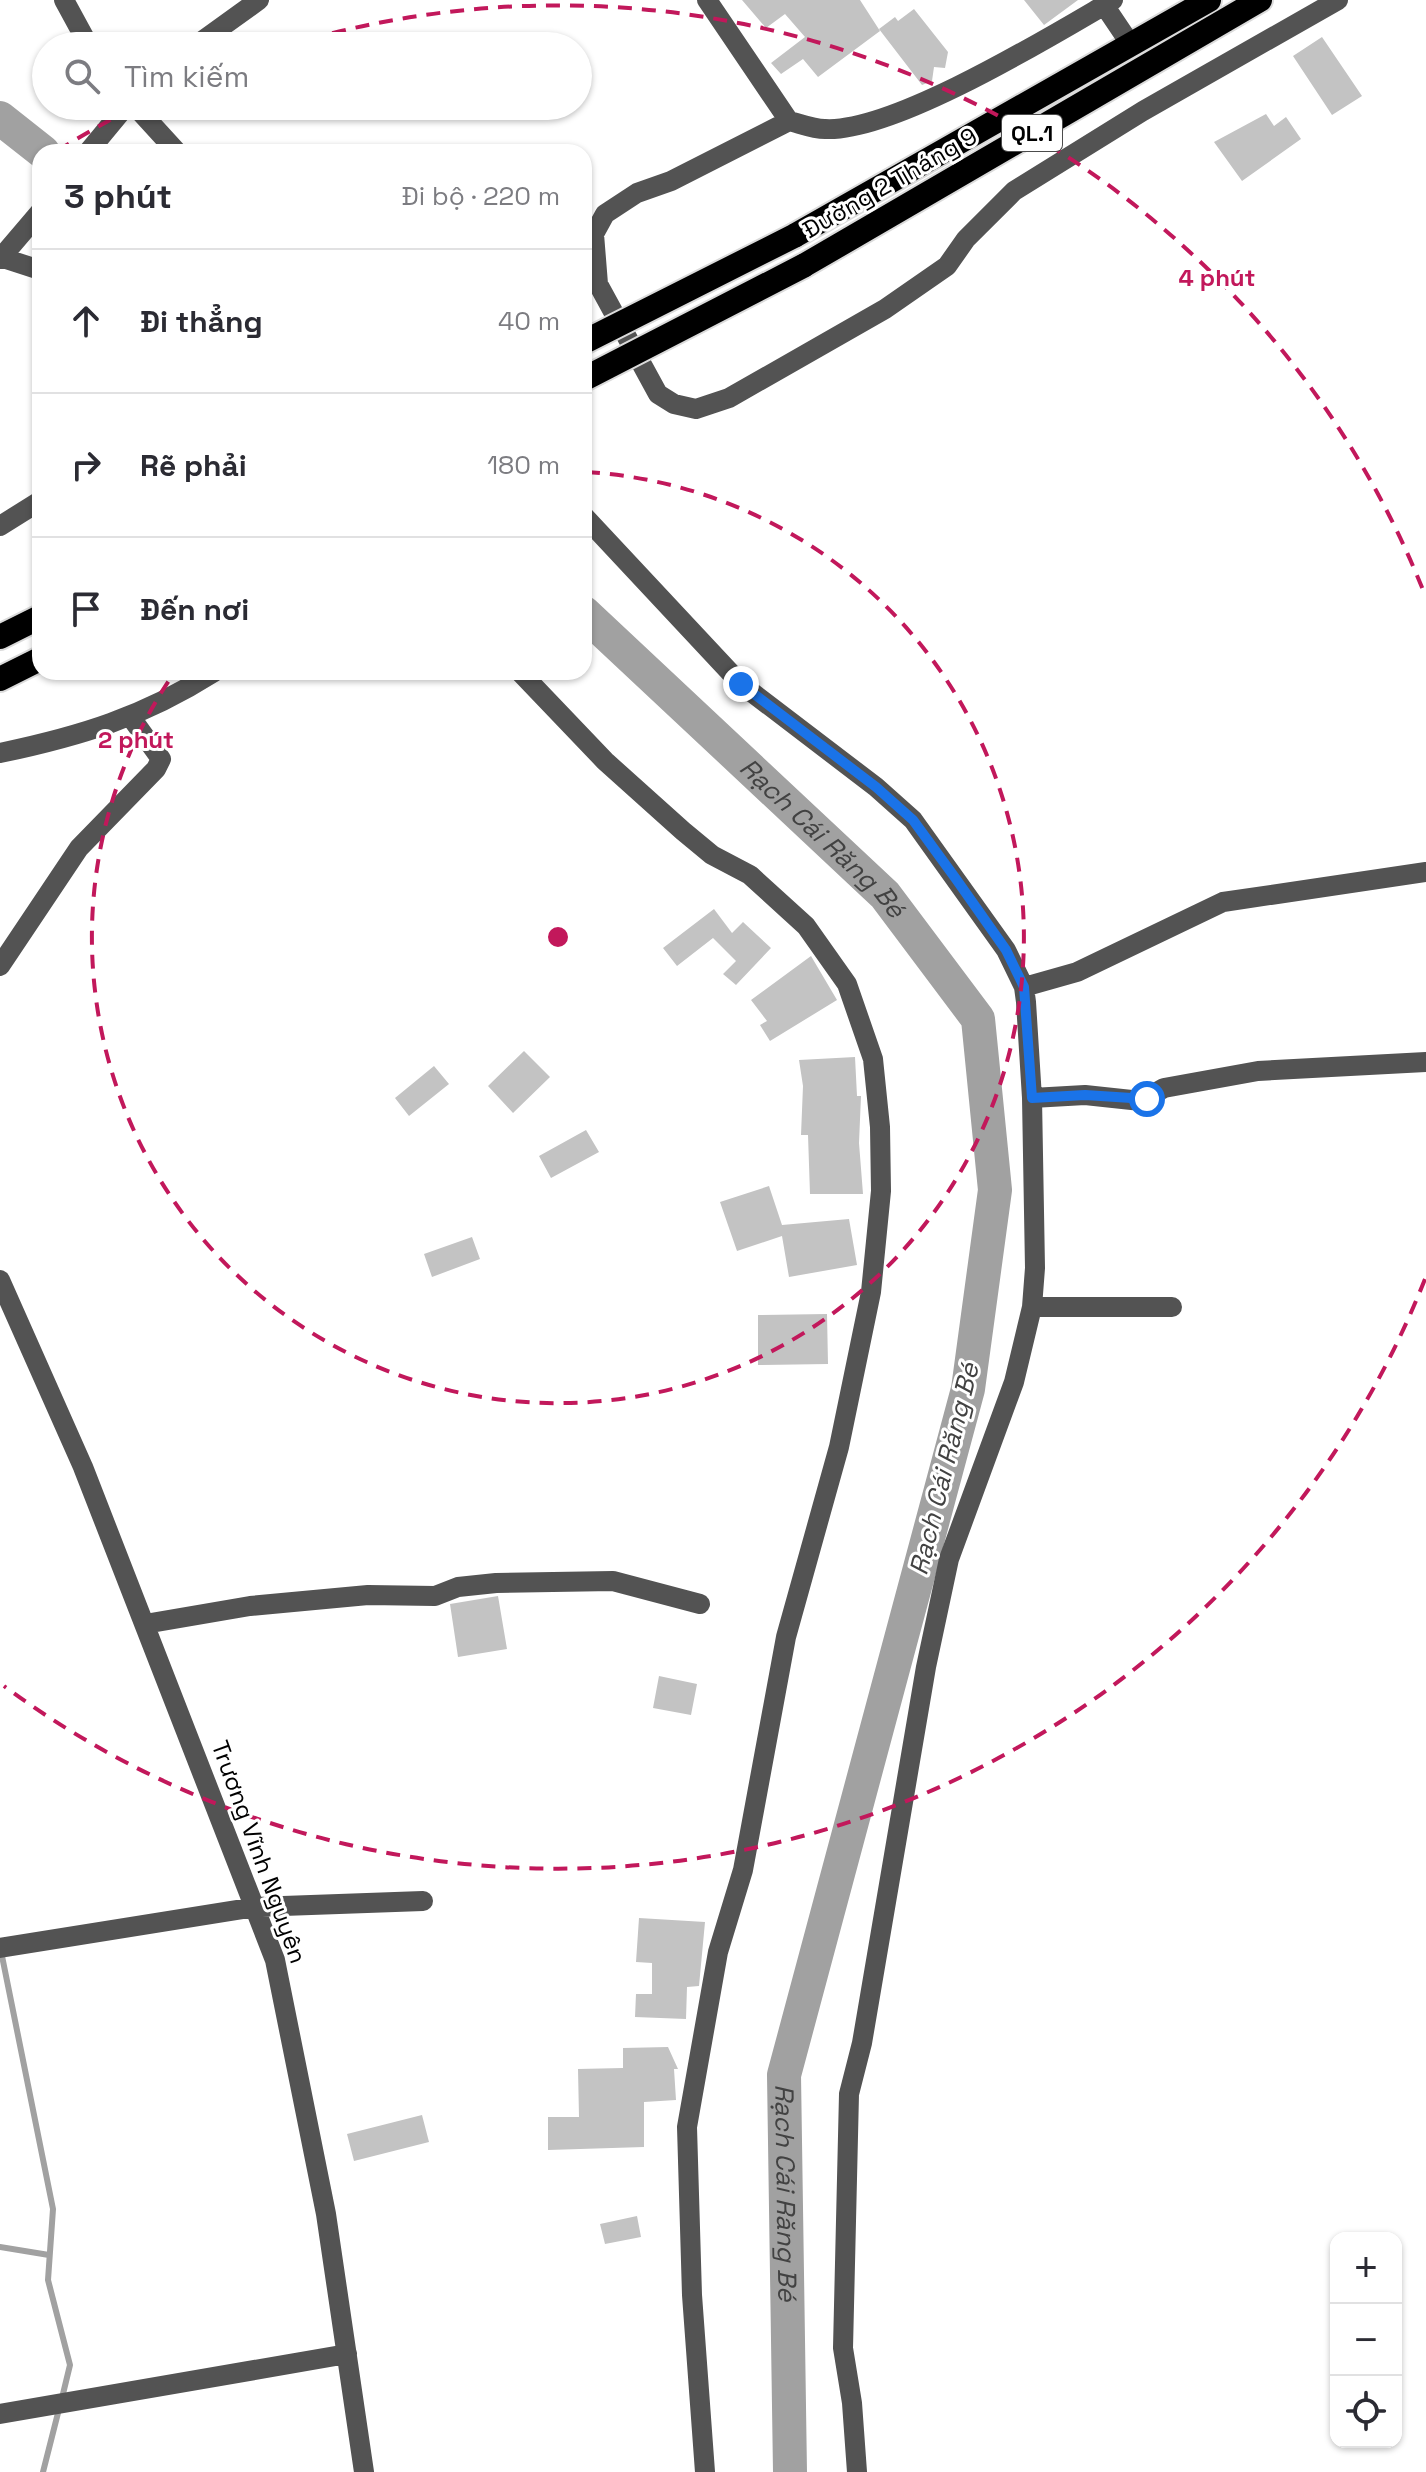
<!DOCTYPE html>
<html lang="vi">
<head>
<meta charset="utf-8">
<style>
	:root { --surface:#fff; --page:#f7f7f7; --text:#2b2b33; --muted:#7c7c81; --line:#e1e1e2 }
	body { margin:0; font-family:"Space Grotesk",sans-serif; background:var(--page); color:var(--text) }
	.controls { position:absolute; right:24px; bottom:24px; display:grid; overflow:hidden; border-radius:16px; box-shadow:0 2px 6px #0004 }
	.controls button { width:72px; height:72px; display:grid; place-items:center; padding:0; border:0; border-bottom:2px solid var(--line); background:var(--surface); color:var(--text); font:40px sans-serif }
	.stop { position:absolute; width:24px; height:24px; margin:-18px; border:6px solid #1a73e8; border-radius:50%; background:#fff }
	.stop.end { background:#1a73e8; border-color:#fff; box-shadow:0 2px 8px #0008 }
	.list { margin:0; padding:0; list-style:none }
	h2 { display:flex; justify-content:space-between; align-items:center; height:104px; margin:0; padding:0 32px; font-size:34px }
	h2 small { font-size:26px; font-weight:400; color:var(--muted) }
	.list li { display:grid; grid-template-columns:52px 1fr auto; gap:24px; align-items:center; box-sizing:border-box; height:144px; padding:0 32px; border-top:2px solid var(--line) }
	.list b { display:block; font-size:30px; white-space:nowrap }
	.list em { font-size:26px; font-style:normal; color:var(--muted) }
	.icon { flex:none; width:44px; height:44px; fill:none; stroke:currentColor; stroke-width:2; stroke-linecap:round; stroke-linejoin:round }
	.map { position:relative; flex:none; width:1426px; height:2472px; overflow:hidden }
	.search { position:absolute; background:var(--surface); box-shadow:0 2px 6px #0004; left:32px; top:32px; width:560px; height:88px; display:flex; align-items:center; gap:20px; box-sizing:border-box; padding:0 28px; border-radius:44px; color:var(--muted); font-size:30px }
	.panel { position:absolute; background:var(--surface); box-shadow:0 2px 6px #0004; left:32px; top:144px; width:560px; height:536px; border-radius:24px }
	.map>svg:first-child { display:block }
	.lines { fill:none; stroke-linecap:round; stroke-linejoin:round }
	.stream { stroke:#a1a1a1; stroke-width:6 }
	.river { stroke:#a1a1a1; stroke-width:34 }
	.building { fill:#c3c3c3 }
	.highway-casing { stroke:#dbdbdb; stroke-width:28 }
	.minor { stroke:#535353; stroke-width:20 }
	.highway { stroke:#000; stroke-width:24 }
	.highway-bridge-casing { stroke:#dbdbdb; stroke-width:28; stroke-linecap:butt }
	.highway-bridge { stroke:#000; stroke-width:24 }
	.route { stroke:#1a73e8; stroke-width:10 }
	.ring { fill:none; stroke:#c2185b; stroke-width:4; stroke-dasharray:14 10 }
	.labels { text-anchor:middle; stroke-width:6; stroke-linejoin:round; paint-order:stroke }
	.shield { fill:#fff; stroke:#4c4c4c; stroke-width:2 }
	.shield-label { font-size:22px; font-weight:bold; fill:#000 }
	.street-label { font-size:24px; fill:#000; stroke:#fff }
	.water-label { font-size:26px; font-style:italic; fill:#424242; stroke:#fff }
	.centre { fill:#c2185b; stroke:#fff; stroke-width:4 }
	.ring-label { font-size:24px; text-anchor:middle; font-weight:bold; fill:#c2185b; stroke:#fff; stroke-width:6; stroke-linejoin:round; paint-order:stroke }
</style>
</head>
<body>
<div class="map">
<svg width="1426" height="2472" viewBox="0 0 1426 2472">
	<rect width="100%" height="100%" fill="#fff"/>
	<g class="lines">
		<path class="stream" d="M1 1951 53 2209 48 2280 70 2365 62 2398
			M0 2247 49 2255
			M43 2472 59 2409"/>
		<g class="river">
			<path d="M0 118 43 152"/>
			<path id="s1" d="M584 613 885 895 978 1019 995 1190 968 1389 784 2075 790 2472"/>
		</g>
	</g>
	<path class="building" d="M742 0H860L880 31 818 77 803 59 781 74 771 63 805 37 785 14 766 28Z
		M1024 0H1078L1044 25Z
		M914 9 948 52 945 68 934 67 932 81 922 85 879 29 895 17 898 21Z
		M1322 37 1362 96 1332 115 1293 56Z
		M1266 114 1274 126 1286 117 1301 139 1242 181 1214 142Z
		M714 909 732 933 743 922 771 948 736 985 723 974 736 961 713 938 677 966 663 948Z
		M811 956 837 1000 770 1041 760 1025 767 1021 751 1000Z
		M524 1051 550 1077 513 1113 488 1086Z
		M855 1057 857 1096H861L859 1143 863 1194H810L808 1135H801L803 1086 799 1060Z
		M434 1066 449 1084 409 1116 395 1098Z
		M586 1130 599 1152 551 1178 539 1156Z
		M769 1186 782 1225 849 1219 857 1265 789 1277 782 1236 737 1251 720 1202Z
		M472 1237 480 1259 432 1277 424 1254Z
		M827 1314 828 1364 758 1365V1315Z
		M498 1596 507 1649 458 1657 450 1604Z
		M659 1676 697 1684 691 1715 653 1708Z
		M639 1918 705 1922 699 1986 687 1987 686 2019 635 2017 636 1994H652V1963L636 1962Z
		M668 2047 678 2069H674L676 2100 644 2102V2147L548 2150V2117H579L578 2069 623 2068V2048Z
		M422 2115 429 2142 354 2161 347 2134Z
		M637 2216 641 2237 605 2244 600 2224Z"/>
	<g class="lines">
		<defs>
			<path id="highway" d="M794 236 1209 0
				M803 266 1260 0
				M0 637 40 617
				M0 679 40 659"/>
		</defs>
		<use href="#highway" class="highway-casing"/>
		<path class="minor" d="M64 0 89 46
			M707 0 789 121
			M1113 0C1051 36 893 133 825 129 813 129 801 124 789 121L671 181 637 193 605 214 594 234 598 284 658 394 674 404 696 409 729 398 885 309 947 266 966 239 1014 191 1143 111 1338 0
			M1104 5 1131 45
			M195 46 259 0
			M135 106 177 152
			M88 152 126 106
			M0 257 40 270
			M0 259 40 212
			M584 516 741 684 876 787 913 820 1006 950 1024 987 1026 1002 1032 1098 1035 1268 1032 1307 1014 1382 949 1559 926 1667 862 2043 849 2094 843 2348 852 2403 857 2472
			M0 526 40 501
			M520 672 605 761 683 831 712 855 750 875 806 926 847 984 873 1059 880 1127 881 1191 871 1292 839 1447 786 1637 743 1870 718 1952 687 2127 692 2295 705 2472
			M0 753C81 736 143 717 214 672
			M0 966 79 848 156 769 161 759 130 716
			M1024 987 1077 972 1223 902 1426 872
			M1032 1098 1085 1095 1141 1101 1164 1088 1258 1071 1426 1062
			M0 1280 83 1467 275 1960 326 2214 364 2472
			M1032 1307H1172
			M145 1624 250 1606 368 1595 435 1596 458 1587 496 1583 613 1581 700 1604
			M0 1948 255 1907 423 1901
			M0 2414 347 2354"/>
		<use href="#highway" class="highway"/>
		<defs>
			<path id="highway-bridge" d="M584 342 794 236
				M584 379 803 266"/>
		</defs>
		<use href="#highway-bridge" class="highway-bridge-casing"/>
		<use href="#highway-bridge" class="highway-bridge"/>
	</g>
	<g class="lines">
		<path class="route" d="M741 684 876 787 913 820 956 879 1006 950 1024 987 1032 1098 1085 1095 1147 1099"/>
	</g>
	<g class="ring">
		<path d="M586 472A466 466 0 1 1 174 673"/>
		<path d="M1425 1279A932 932 0 0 1 4 1686M57 151A932 932 0 0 1 135 107M286 46A932 932 0 0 1 1425 595"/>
	</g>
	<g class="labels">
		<rect class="shield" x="1002" y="115" width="60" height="36" rx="6"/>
		<g class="shield-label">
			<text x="1032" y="141">QL.1</text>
		</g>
		<g class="street-label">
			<text transform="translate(890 183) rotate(-30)" y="8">Đường 2 Tháng 9</text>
			<text transform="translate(259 1852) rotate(70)" y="8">Trương Vĩnh Nguyên</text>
		</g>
		<g class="water-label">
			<text dy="9" stroke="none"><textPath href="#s1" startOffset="328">Rạch Cái Răng Bé</textPath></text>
			<text transform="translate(944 1469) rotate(-76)" y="9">Rạch Cái Răng Bé</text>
			<text dy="9" stroke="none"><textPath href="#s1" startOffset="1768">Rạch Cái Răng Bé</textPath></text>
		</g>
	</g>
	<circle cx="558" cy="937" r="12" class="centre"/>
	<g class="ring-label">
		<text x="1217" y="286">4 phút</text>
		<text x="136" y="748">2 phút</text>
	</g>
</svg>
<div class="controls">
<button>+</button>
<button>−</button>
<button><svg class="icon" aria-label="locate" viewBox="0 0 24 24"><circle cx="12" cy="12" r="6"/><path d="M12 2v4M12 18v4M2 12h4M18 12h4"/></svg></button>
</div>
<div class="stop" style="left:1147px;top:1099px"></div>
<div class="stop end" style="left:741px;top:684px"></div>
<div class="search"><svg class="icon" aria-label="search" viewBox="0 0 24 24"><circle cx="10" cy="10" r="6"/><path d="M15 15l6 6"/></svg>Tìm kiếm</div>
<section class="panel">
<h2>3 phút<small>Đi bộ · 220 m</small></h2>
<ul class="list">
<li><svg class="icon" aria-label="ahead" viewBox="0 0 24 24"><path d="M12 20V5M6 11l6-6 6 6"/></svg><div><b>Đi thẳng</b></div><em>40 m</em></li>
<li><svg class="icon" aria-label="right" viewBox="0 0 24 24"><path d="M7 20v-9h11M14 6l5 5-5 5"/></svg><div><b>Rẽ phải</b></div><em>180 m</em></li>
<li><svg class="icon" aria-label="arrive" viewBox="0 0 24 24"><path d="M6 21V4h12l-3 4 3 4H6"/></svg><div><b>Đến nơi</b></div></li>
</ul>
</section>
</div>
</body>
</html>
